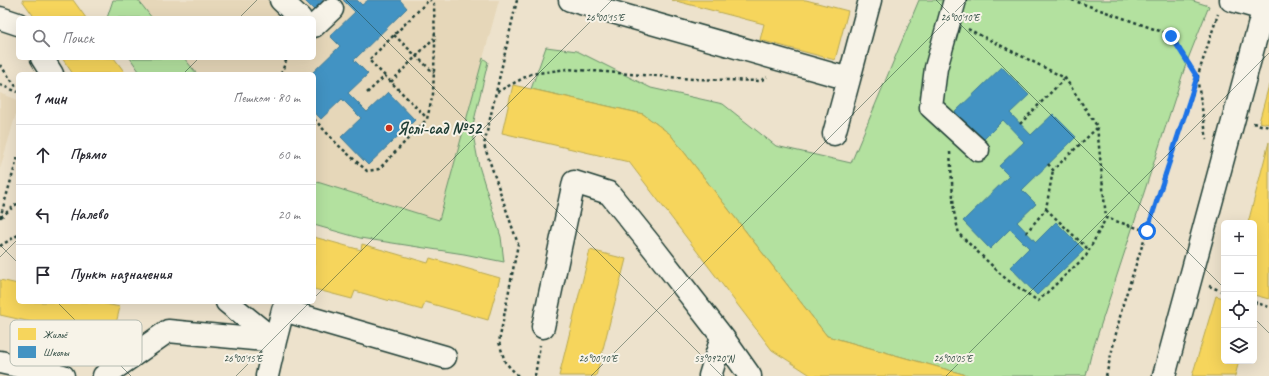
<!DOCTYPE html>
<html lang="ru">
<head>
<meta charset="utf-8">
<style>
	:root { --surface:#fff; --page:#f2f2f3; --text:#2b2b33; --muted:#7c7c81; --line:#e1e1e2 }
	body { margin:0; font-family:Caveat,sans-serif; background:var(--page); color:var(--text) }
	.controls { position:absolute; right:12px; bottom:12px; display:grid; overflow:hidden; border-radius:6px; box-shadow:0 4px 16px #0002 }
	.controls button { width:36px; height:36px; display:grid; place-items:center; padding:0; border:0; border-bottom:1px solid var(--line); background:var(--surface); color:var(--text); font:20px sans-serif }
	.stop { position:absolute; width:12px; height:12px; margin:-9px; border:3px solid #1a73e8; border-radius:50%; background:#fff }
	.stop.end { background:#1a73e8; border-color:#fff; box-shadow:0 1px 4px #0008 }
	.list { margin:0; padding:0; list-style:none }
	h2 { display:flex; justify-content:space-between; align-items:center; height:52px; margin:0; padding:0 16px; font-size:17px }
	h2 small { font-size:13px; font-weight:400; color:var(--muted) }
	.list li { display:grid; grid-template-columns:26px 1fr auto; gap:12px; align-items:center; box-sizing:border-box; height:60px; padding:0 16px; border-top:1px solid var(--line) }
	.list b { display:block; font-size:15px; white-space:nowrap }
	.list em { font-size:13px; font-style:normal; color:var(--muted) }
	.icon { flex:none; width:22px; height:22px; fill:none; stroke:currentColor; stroke-width:2; stroke-linecap:round; stroke-linejoin:round }
	.map { position:relative; flex:none; width:1269px; height:376px; overflow:hidden }
	.search { position:absolute; background:var(--surface); box-shadow:0 4px 16px #0002; left:16px; top:16px; width:300px; height:44px; display:flex; align-items:center; gap:10px; box-sizing:border-box; padding:0 14px; border-radius:6px; color:var(--muted); font-size:15px }
	.panel { position:absolute; background:var(--surface); box-shadow:0 4px 16px #0002; left:16px; top:72px; width:300px; height:232px; border-radius:6px }
	.map>svg:first-child { display:block }
	.built { fill:#e6d7b9 }
	.green { fill:#b3e19f; stroke:#698f6a }
	.homes { fill:#f6d55c; stroke:#b6a750 }
	.schools { fill:#4393c3; stroke:#387998 }
	.lines { fill:none; stroke-linecap:round; stroke-linejoin:round }
	.minor-casing { stroke:#1f3d34; stroke-width:25 }
	.path { stroke:#1f3d34; stroke-width:2.5; stroke-dasharray:3 3; stroke-linecap:butt }
	.minor { stroke:#f7f3e8; stroke-width:22 }
	.route { stroke:#1a73e8; stroke-width:5 }
	.ticks { fill:none; stroke:#1f3d34; stroke-width:1; stroke-opacity:0.45 }
	.poi-dot { fill:#c8321e; stroke:#f7f3e8; stroke-width:1.5 }
	.labels { text-anchor:middle; stroke-width:4; stroke-linejoin:round; paint-order:stroke }
	.poi-label { font-size:17px; font-weight:bold; fill:#1f3d34; stroke:#f7f3e8; text-anchor:start }
	.key { fill:#f7f3e8; stroke:#b6bcb2; stroke-width:1 }
	.key-label { font-size:11px; fill:#1f3d34 }
	.ticks-label { font-size:10px; text-anchor:middle; fill:#1f3d34; stroke:#f7f3e8; stroke-width:4; stroke-linejoin:round; paint-order:stroke }
</style>
</head>
<body>
<div class="map">
<svg width="1269" height="376" viewBox="0 0 1269 376">
	<rect width="100%" height="100%" fill="#ede2cc"/>
	<filter id="ink" filterUnits="userSpaceOnUse"><feTurbulence type="fractalNoise" baseFrequency=".025" numOctaves="2"/><feDisplacementMap in="SourceGraphic" scale="8" xChannelSelector="R" yChannelSelector="G"/><feConvolveMatrix kernelMatrix="1 2 1 2 8 2 1 2 1" color-interpolation-filters="sRGB"/></filter>
	<g filter="url(#ink)">
		<path class="built" d="M138 0H499L439 220 314 181V74H197L184 58H314V18H152Z
			M0 93 18 100V107L0 169Z"/>
		<path class="green" d="M113 0H138L152 18H107Z
			M919 0H1190L1209 6 1186 64 1091 355 1086 376H970L827 336 670 134 643 114 531 89 546 47 577 51 651 88 723 104 776 146 851 163Z
			M130 58H184L197 74H141Z
			M483 58 488 62 472 129 479 166 501 237 504 262 464 254 360 238 314 225V181L439 220Z"/>
		<path class="homes" d="M22 0H73L86 18H35Z
			M672 0H806L848 11 835 60 760 40 764 24Z
			M62 58H114L126 74H73Z
			M513 85 643 114 670 134 827 336 970 376H812L772 350 629 162 502 133Z
			M1269 85V124L1259 122Z
			M1269 142V299L1254 295V223H1248Z
			M314 237 361 250 362 244 428 263 430 258 500 278 488 320 425 302 422 310 355 291 352 299 314 289Z
			M590 250 626 259 596 376H559Z
			M0 280 18 284V302H96L120 307 112 340 0 315Z
			M1216 296 1224 298V361H1239L1235 376H1192Z"/>
		<path class="schools" d="M304 0H324L314 10Z
			M343 0H357L362 5 368 0H400L407 8 354 60 368 74 348 93 367 112 388 92 415 120 368 165 341 137 361 118 342 99 321 119 314 112V74H311L340 46 330 36 355 12Z
			M1002 67 1029 95 1010 113 1031 135 1053 114 1076 137 1022 190 1036 204 1017 222 1036 242 1056 222 1084 250 1037 295 1010 267 1029 248 1010 229 990 249 963 221 1009 176 999 166 1024 142 1003 120 983 140 955 112Z"/>
		<g class="lines">
			<defs>
				<path id="minor" d="M281 0 300 18
					M570 0 849 79 870 0
					M955 0 936 68 931 107 978 150
					M1231 0 1263 9
					M0 18 18 24
					M314 26 332 9
					M42 58 52 74
					M834 134 849 79
					M227 302 275 341 283 310 445 357
					M543 327 574 182 609 193 654 249 724 339 750 376
					M0 362 63 376
					M104 376 168 331 275 341 267 376
					M710 376 722 337
					M1164 376 1266 0"/>
			</defs>
			<use href="#minor" class="minor-casing"/>
			<path class="path" d="M517 0 484 145 518 244 499 342 505 362 518 376
				M1072 0 1171 35 1197 77 1207 140
				M968 29 1065 78 1097 126 1106 218
				M394 35 434 73
				M0 65 18 89
				M281 74 287 58
				M385 76 369 60 429 0
				M391 82 434 38
				M0 85 18 92
				M497 92 531 74 567 69 694 79 760 81 767 77
				M367 93 385 76 427 118
				M314 119 338 145 367 171 379 169 427 119 433 94 435 46 434 4 430 0
				M1253 123 1269 127
				M1020 124 1065 78
				M950 152 954 212 959 234 1006 279 1038 301 1086 256 1106 218 1147 231
				M1048 164 1053 170 1097 128
				M1046 209 1089 250
				M1 217 18 203
				M0 218 18 156
				M1026 233 1046 209 1053 170
				M0 246 18 235
				M1209 286 1224 292
				M1254 302 1269 307
				M535 376 540 345
				M1106 376 1123 304 1218 14"/>
			<use href="#minor" class="minor"/>
		</g>
	</g>
	<g class="lines" filter="url(#ink)">
		<path class="route" d="M1147 231 1197 77 1171 36"/>
	</g>
	<path class="ticks" d="M346 0 722 376M936 0 1224 288M239 18 257 0M183 74 199 58M0 245 18 263M0 257 18 239M314 298 612 0M57 302 131 376M1254 318 1269 333M236 376 310 302M591 376 967 0M946 376 1269 53"/>
	<circle class="poi-dot" cx="389" cy="128" r="4"/>
	<g class="labels">
		<g class="poi-label">
			<text x="397" y="134">Яслі-сад №52</text>
		</g>
	</g>
	<rect x="10" y="320" width="132" height="46" rx="6" class="key"/>
	<rect x="18" y="328" width="18" height="12" fill="#f6d55c"/>
	<rect x="18" y="346" width="18" height="12" fill="#4393c3"/>
	<g class="key-label">
		<text x="43" y="338">Жильё</text>
		<text x="43" y="356">Школы</text>
	</g>
	<g class="ticks-label">
		<text x="605" y="21">26°00'15"E</text>
		<text x="960" y="21">26°00'10"E</text>
		<text x="243" y="362">26°00'15"E</text>
		<text x="598" y="362">26°00'10"E</text>
		<text x="714" y="362">53°09'20"N</text>
		<text x="953" y="362">26°00'05"E</text>
	</g>
</svg>
<div class="controls">
<button>+</button>
<button>−</button>
<button><svg class="icon" aria-label="locate" viewBox="0 0 24 24"><circle cx="12" cy="12" r="6"/><path d="M12 2v4M12 18v4M2 12h4M18 12h4"/></svg></button>
<button><svg class="icon" aria-label="layers" viewBox="0 0 24 24"><path d="M12 4l9 5-9 5-9-5zM3 14l9 5 9-5"/></svg></button>
</div>
<div class="stop" style="left:1147px;top:231px"></div>
<div class="stop end" style="left:1171px;top:36px"></div>
<div class="search"><svg class="icon" aria-label="search" viewBox="0 0 24 24"><circle cx="10" cy="10" r="6"/><path d="M15 15l6 6"/></svg>Поиск</div>
<section class="panel">
<h2>1 мин<small>Пешком · 80 m</small></h2>
<ul class="list">
<li><svg class="icon" aria-label="ahead" viewBox="0 0 24 24"><path d="M12 20V5M6 11l6-6 6 6"/></svg><div><b>Прямо</b></div><em>60 m</em></li>
<li><svg class="icon" aria-label="left" viewBox="0 0 24 24"><path d="M17 20v-9H6M10 6l-5 5 5 5"/></svg><div><b>Налево</b></div><em>20 m</em></li>
<li><svg class="icon" aria-label="arrive" viewBox="0 0 24 24"><path d="M6 21V4h12l-3 4 3 4H6"/></svg><div><b>Пункт назначения</b></div></li>
</ul>
</section>
</div>
</body>
</html>
